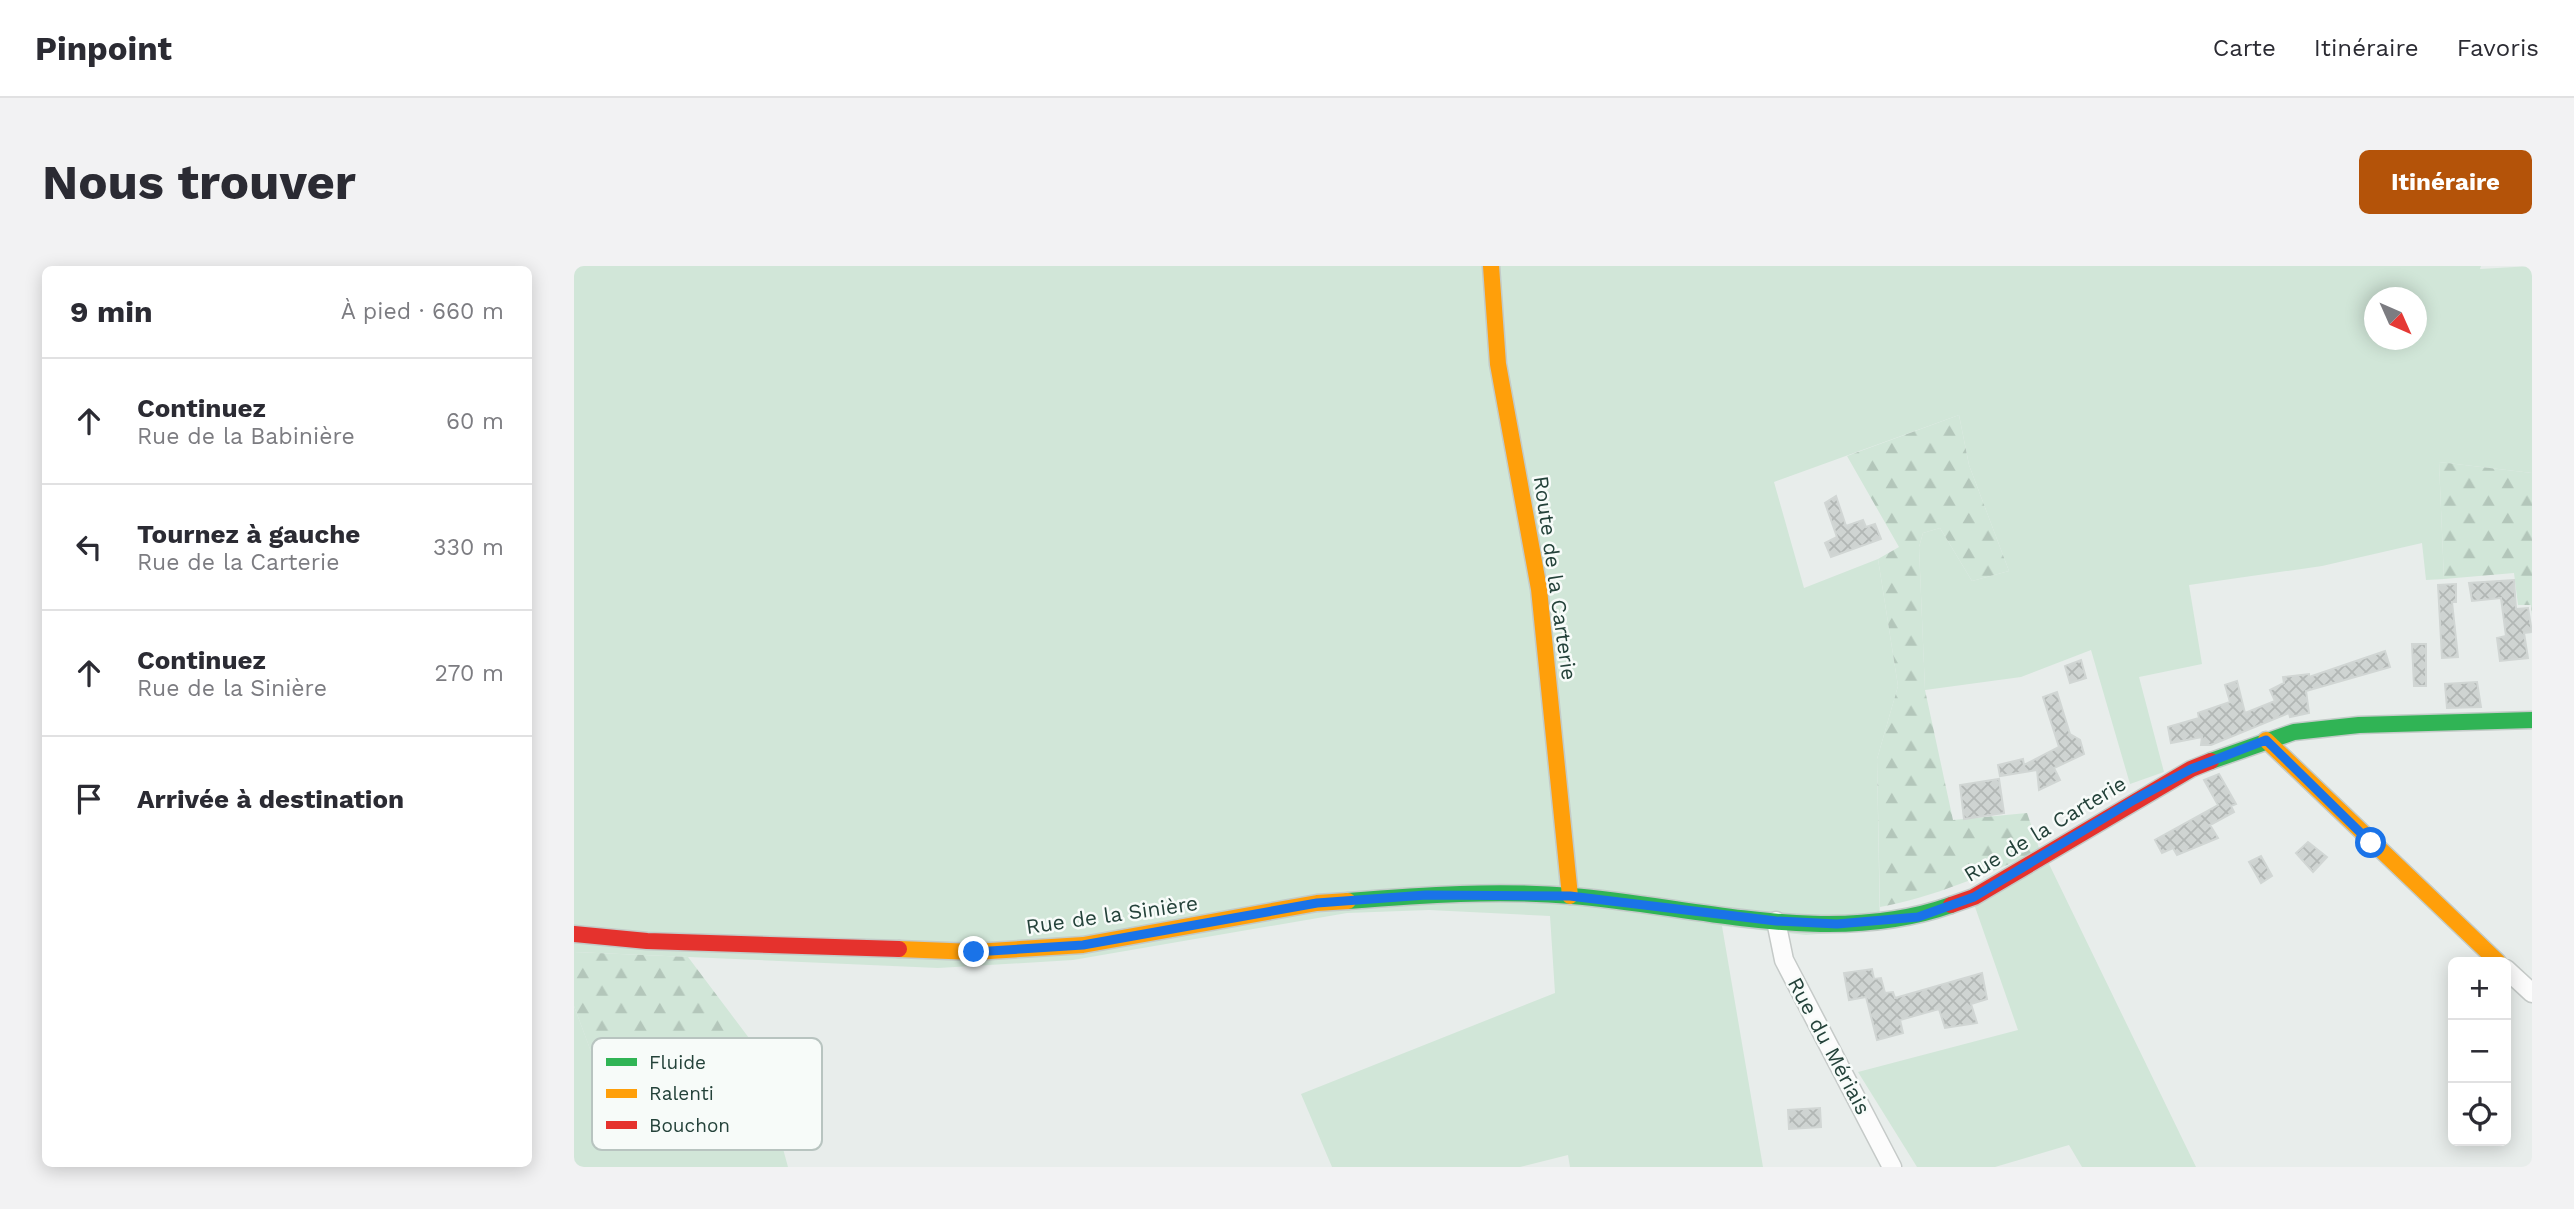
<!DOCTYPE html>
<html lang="fr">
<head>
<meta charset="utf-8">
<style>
	:root { --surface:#fff; --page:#f2f2f3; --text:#2b2b33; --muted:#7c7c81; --line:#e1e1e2; --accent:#b45309 }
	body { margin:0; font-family:"Work Sans",sans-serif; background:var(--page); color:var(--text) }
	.controls { position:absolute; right:21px; bottom:21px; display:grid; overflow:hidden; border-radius:10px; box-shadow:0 4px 18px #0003 }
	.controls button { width:63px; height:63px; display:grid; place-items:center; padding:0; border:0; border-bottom:2px solid var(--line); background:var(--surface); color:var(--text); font:35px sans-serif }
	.compass { position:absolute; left:1790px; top:21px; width:63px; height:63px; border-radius:50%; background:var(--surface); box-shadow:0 4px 18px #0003; rotate:135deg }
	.stop { position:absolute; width:21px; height:21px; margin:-16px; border:5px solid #1a73e8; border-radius:50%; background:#fff }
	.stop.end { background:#1a73e8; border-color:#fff; box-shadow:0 2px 7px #0008 }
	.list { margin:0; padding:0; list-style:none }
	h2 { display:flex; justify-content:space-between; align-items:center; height:91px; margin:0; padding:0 28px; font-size:30px }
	h2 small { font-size:23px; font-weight:400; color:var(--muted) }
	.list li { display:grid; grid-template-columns:46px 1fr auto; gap:21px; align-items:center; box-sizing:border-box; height:126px; padding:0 28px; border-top:2px solid var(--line) }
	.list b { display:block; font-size:26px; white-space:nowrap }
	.list p { margin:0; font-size:23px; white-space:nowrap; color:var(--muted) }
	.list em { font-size:23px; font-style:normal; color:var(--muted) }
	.icon { flex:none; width:38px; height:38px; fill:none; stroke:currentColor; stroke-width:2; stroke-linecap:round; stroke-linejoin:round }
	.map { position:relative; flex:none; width:1958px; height:901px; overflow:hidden; border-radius:10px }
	header { display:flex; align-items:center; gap:42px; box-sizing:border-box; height:98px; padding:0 35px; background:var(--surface); border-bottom:2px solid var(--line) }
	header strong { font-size:33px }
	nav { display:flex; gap:38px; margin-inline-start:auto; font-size:24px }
	.intro { display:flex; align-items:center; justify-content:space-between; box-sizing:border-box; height:168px; padding:0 42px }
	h1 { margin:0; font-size:49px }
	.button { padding:18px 32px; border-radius:10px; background:var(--accent); color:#fff; font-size:24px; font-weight:700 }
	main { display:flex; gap:42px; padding:0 42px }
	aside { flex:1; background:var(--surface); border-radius:10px; box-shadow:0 4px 18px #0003 }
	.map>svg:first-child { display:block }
	.green { fill:#d1e6d8; fill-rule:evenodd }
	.forest { fill:url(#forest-firs) }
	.building { fill:url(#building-cross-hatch); stroke:#d1d6d4; stroke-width:2 }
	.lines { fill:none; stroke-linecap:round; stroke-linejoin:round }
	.street-casing { stroke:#c5cac8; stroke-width:21 }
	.fast-casing { stroke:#c3cbc8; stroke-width:19 }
	.slow-casing { stroke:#c3cbc8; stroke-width:19 }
	.jam-casing { stroke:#c3cbc8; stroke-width:19 }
	.street { stroke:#fcfcfc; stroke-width:18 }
	.fast { stroke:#30b455; stroke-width:16 }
	.slow { stroke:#ff9f0a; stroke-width:16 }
	.jam { stroke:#e5322d; stroke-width:16 }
	.route { stroke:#1a73e8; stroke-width:9 }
	.labels { text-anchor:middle; stroke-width:5; stroke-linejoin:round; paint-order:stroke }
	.street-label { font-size:21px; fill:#24423a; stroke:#f7fbf9 }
	.key { fill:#f7fbf9; stroke:#b8c4c0; stroke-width:2 }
	.key-label { font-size:19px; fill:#24423a }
</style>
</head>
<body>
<header>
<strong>Pinpoint</strong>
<nav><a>Carte</a><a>Itinéraire</a><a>Favoris</a></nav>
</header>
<div class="intro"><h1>Nous trouver</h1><a class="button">Itinéraire</a></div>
<main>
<aside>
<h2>9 min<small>À pied · 660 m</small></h2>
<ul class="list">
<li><svg class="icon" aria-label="ahead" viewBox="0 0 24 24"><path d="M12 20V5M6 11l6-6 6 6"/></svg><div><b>Continuez</b><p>Rue de la Babinière</p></div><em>60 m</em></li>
<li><svg class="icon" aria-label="left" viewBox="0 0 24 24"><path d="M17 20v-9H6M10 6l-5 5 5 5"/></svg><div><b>Tournez à gauche</b><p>Rue de la Carterie</p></div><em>330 m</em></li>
<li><svg class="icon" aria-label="ahead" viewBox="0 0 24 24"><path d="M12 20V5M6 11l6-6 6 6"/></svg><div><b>Continuez</b><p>Rue de la Sinière</p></div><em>270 m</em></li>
<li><svg class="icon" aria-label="arrive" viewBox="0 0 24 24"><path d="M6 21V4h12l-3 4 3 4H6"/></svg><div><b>Arrivée à destination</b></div></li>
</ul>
</aside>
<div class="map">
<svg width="1958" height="901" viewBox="0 0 1958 901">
	<defs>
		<pattern id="forest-firs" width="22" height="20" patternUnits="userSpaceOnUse" patternTransform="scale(1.75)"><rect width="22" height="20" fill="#d1e6d8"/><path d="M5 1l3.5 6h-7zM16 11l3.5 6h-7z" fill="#b3c6ba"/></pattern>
		<pattern id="building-cross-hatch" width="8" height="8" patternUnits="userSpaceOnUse" patternTransform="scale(1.75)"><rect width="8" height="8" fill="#cfd4d2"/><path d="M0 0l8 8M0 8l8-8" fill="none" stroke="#b2b7b5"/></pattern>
	</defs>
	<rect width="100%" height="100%" fill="#e8edeb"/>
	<path class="green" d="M0 0H1907L1906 3 1958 0V207L1865 196 1870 313 1852 314 1848 277 1748 300 1615 319 1628 398 1565 411 1590 506 1556 518 1517 384 1447 411 1351 424 1345 281 1349 267 1366 262 1398 315 1435 305 1395 199 1385 149 1200 216 1230 322 1304 293 1324 420 1303 493 1306 663 1232 669 1148 660 1189 901H996L994 889 946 901H758L727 828 981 727 976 650 855 644 773 647 499 694 364 702 0 686ZM1800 32H1842V74H1800Z
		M1475 598 1622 901H1508L1495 879 1421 901H1343L1284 806 1444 764 1400 638Z
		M0 740 42 852 63 812 181 780 214 901H0Z"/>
	<path class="forest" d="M1385 149 1395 199 1435 305 1398 315 1366 262 1349 267 1345 281 1351 424 1379 554 1453 547 1466 585C1414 607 1362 631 1306 641L1303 493 1324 420 1304 293 1325 281 1273 190Z
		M1865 196 1958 207V349L1957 339H1944L1940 307 1870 313Z
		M0 686 114 691 181 780 63 812 42 853 0 740Z"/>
	<path class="building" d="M1262 230 1272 260 1289 254 1292 261 1301 258 1307 273 1257 291 1251 277 1263 271 1251 237Z
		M1940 314 1942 343 1954 342 1958 366 1950 367 1954 392 1926 395 1923 372 1932 370 1927 332 1898 335 1895 317Z
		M1882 318V336H1878L1884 391 1868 392 1864 319Z
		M1838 378H1852V420H1840Z
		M1811 385 1816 401 1732 425 1735 447 1716 451 1715 447 1637 479H1627L1628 471 1597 477 1594 461 1625 452 1624 447 1656 436 1651 419 1663 415 1671 447 1701 435 1696 424 1710 417 1709 411 1735 408V411Z
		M1507 394 1512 412 1496 417 1491 400Z
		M1903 416 1907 441 1873 442 1871 418Z
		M1483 426 1496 468 1506 474 1510 488 1480 502 1486 514 1465 524 1463 504 1426 510 1424 499 1449 493 1450 499 1485 481 1469 431Z
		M1645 508 1662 538 1657 540 1660 546 1636 559 1644 572 1603 589 1599 582 1588 587 1581 574 1644 539 1630 514Z
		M1425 513 1430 547 1390 553 1386 519Z
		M1734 576 1753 591 1739 606 1722 587Z
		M1687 590 1698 610 1687 617 1675 596Z
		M1298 703 1300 713 1307 712 1311 727 1319 726 1321 732 1408 707 1413 733 1397 738 1403 757 1371 762 1365 743 1326 754 1329 767 1303 774 1292 731 1275 734 1270 707Z
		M1246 842 1247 861 1215 863 1214 844Z"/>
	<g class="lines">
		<defs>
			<path id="street" d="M1202 655 1210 694 1318 901
				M1932 703 1958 727"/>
			<path id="fast" d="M1637 495 1720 466 1785 459 1958 454
				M774 635C848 629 924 624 998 630 1121 640 1256 682 1377 639"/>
			<path id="slow" d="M917 0 924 98 965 323 996 630
				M1692 474 1924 696
				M325 683 400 686 509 679 743 637 774 635"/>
			<path id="jam" d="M1377 639 1400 631 1617 503 1637 495
				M0 668 73 675 325 683"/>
		</defs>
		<use href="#street" class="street-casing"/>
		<use href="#fast" class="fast-casing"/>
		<use href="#slow" class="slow-casing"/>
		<use href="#jam" class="jam-casing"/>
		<use href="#street" class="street"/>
		<use href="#fast" class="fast"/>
		<use href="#slow" class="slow"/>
		<use href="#jam" class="jam"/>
	</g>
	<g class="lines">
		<path class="route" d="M400 686 509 679 743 637 852 629 996 630 1202 655 1263 658 1344 651 1400 631 1560 534 1617 503 1692 474 1797 577"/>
	</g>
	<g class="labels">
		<g class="street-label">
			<text transform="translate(981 312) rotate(82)" y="7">Route de la Carterie</text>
			<text transform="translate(1471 563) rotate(-31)" y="7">Rue de la Carterie</text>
			<text transform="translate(538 649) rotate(-8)" y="7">Rue de la Sinière</text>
			<text transform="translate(1255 780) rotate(62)" y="7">Rue du Mériais</text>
		</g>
	</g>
	<rect x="18" y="772" width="230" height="112" rx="10" class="key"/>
	<rect x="32" y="792" width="31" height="8" fill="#30b455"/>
	<rect x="32" y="823" width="31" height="9" fill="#ff9f0a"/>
	<rect x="32" y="855" width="31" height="8" fill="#e5322d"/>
	<g class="key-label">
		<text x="75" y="803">Fluide</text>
		<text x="75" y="834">Ralenti</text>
		<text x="75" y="866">Bouchon</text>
	</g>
</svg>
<div class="controls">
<button>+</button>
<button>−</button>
<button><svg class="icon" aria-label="locate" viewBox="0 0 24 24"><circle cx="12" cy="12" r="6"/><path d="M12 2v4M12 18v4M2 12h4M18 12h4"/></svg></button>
</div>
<svg class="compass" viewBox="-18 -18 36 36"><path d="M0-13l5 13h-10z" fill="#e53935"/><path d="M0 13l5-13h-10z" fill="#7c7c81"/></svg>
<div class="stop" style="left:1797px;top:577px"></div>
<div class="stop end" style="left:400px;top:686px"></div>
</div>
</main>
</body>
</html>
